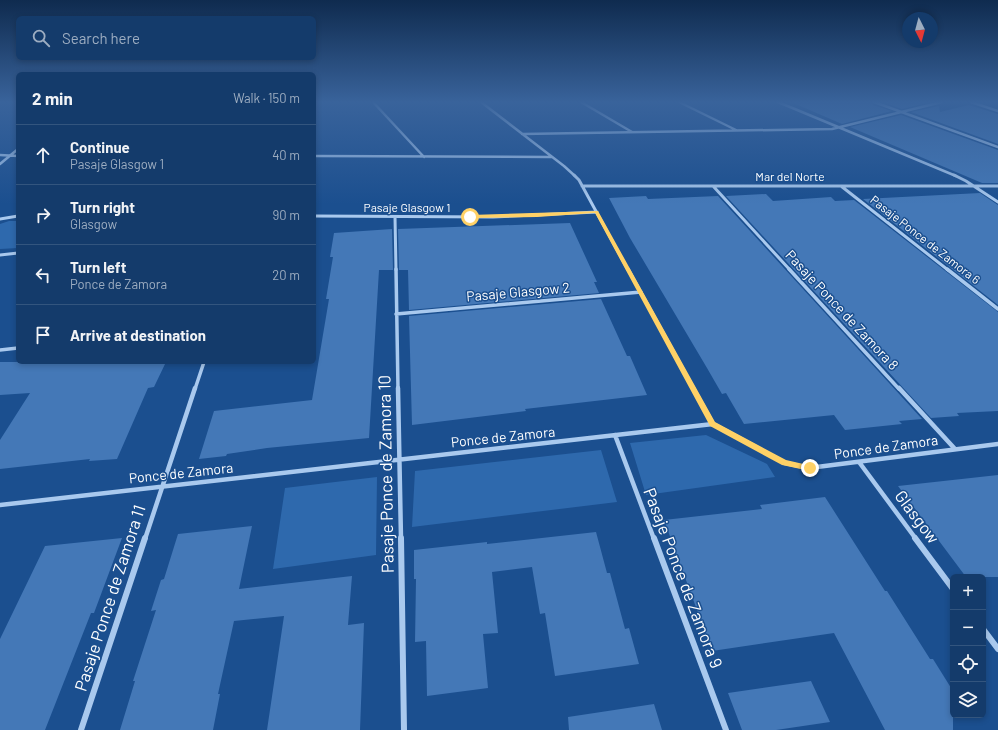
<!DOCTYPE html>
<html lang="en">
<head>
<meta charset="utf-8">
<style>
	:root { --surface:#143b6b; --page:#1d4271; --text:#f1f3f6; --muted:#9dadc1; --line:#33557e }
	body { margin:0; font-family:Barlow,sans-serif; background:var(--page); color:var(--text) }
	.controls { position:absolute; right:12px; bottom:12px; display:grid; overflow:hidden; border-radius:6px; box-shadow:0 2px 6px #0003 }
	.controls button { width:36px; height:36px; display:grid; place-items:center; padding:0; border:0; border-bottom:1px solid var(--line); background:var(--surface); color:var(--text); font:20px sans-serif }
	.compass { position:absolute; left:902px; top:12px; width:36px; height:36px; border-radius:50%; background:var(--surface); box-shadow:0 2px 6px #0003; rotate:174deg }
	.stop { position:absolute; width:12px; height:12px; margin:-9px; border:3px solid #ffd166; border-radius:50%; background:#fff }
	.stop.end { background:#ffd166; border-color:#fff; box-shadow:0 1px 4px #0008 }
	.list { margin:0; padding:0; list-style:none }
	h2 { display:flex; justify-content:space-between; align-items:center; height:52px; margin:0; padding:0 16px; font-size:17px }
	h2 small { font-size:13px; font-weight:400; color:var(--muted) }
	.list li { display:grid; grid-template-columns:26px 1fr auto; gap:12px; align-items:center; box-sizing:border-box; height:60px; padding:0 16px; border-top:1px solid var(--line) }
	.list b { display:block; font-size:15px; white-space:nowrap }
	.list p { margin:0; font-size:13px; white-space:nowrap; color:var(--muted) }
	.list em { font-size:13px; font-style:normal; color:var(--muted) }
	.icon { flex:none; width:22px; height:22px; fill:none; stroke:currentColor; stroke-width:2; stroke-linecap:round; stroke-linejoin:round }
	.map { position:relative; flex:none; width:998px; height:730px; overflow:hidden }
	.search { position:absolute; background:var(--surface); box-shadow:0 2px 6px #0003; left:16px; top:16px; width:300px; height:44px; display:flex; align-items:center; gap:10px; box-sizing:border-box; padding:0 14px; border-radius:6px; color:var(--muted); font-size:15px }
	.panel { position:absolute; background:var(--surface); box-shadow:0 2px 6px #0003; left:16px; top:72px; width:300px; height:292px; border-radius:6px }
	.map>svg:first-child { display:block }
	.green { fill:#2e69ad }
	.building { fill:#4478b7 }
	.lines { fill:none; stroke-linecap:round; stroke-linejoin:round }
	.minor-far4 { stroke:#a9c9ee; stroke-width:2.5 }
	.minor-far3 { stroke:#a9c9ee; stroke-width:3 }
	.minor-far2 { stroke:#a9c9ee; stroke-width:3.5 }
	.minor-far1 { stroke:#a9c9ee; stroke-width:4.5 }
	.minor { stroke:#a9c9ee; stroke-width:6 }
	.route { fill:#ffd166 }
	.labels { text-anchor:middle; stroke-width:3; stroke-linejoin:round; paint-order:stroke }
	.far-street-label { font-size:12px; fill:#fff; stroke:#1b4f8f }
	.street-label { font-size:14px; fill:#fff; stroke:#1b4f8f }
	.near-street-label { font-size:17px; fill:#fff; stroke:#1b4f8f }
</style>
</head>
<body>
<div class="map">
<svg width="998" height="730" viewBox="0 0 998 730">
	<rect width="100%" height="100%" fill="#1b4f8f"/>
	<path class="green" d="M9 221H18V248L0 249V224Z
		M706 435 767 464 775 477 646 495 630 443Z
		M601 450 617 502 412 527 415 471Z
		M377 477 376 555 273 569 285 488Z"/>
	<path class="building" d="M791 102H871L873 105 892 111 842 124Z
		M883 102H930L902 109Z
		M969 105 998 114V144L911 112 939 106 940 112Z
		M901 115 998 150V183H982L850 127Z
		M980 193 998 205V305L863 199Z
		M766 194 773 201 831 197 835 201 854 200 998 312V411L957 413 959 416 931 418 726 196Z
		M646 196 648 199 718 196 922 419 899 421 902 424 845 430 834 415 744 424 726 393 722 394 707 368 630 238 609 198Z
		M570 223 597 282H594L599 293 409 310 408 270H399V268L398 229Z
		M392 229 393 270H379L369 438 267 448 227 454 226 456 199 459 214 411 312 400 329 299H326L333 257H330L334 233Z
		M601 299 627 356H630L647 395 525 409 526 411 412 425 409 316Z
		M0 362H166L154 387 148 388 117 459 89 461 90 459 0 469V440L30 393 0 395Z
		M998 475V577H966L898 486Z
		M825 497 885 591H887L930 659H933L953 691V730H885L834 633 712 651 664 520 762 509 760 505Z
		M252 526 239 589 352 576 348 625 364 623 360 730H267L284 616 234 621 218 694H220L213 730H120L135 681H133L156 610 151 611 161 580 164 579 178 534Z
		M596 532 607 573H610L625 629 629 628 639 664 555 676 545 613 540 614 532 567 492 572 498 633 483 634 488 688 427 696 426 641 415 642 416 579H414V550L487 542V544Z
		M122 538 94 613H91L45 730H0V639L45 546Z
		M811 681 830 722 776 730H742L728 693Z
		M654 704 662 730H569L568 717Z"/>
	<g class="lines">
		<path class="minor-far4" d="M373 102 424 157
			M481 102 564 166 575 176
			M581 102 632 132
			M679 102 736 130
			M778 102 956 176
			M874 102 998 147
			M971 102 998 111
			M522 134 832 129 942 102
			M0 155 18 156
			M314 156 551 157
			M0 164 18 149"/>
		<path class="minor-far3" d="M574 175 579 180 628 270
			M954 175 966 181 998 202
			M582 186H998
			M713 186 790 270
			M841 186 948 270
			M314 216 493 217 597 212
			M395 217 396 270
			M0 219 18 216
			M0 255 18 253"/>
		<path class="minor-far2" d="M396 269 398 389
			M628 269 694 389
			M789 269 899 389
			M947 269 998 309
			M396 314 641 292
			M0 350 18 348
			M195 389 204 362"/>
		<path class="minor-far1" d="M398 388 401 539
			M693 388 713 424
			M899 388 955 449
			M615 435 654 539
			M859 462 916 539
			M0 505 713 424 785 463 809 468 998 444
			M145 539 195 388"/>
		<path class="minor" d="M401 538 404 730
			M654 538 726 730
			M915 538 953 589
			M983 629 998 649
			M81 730 145 538"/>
	</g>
	<linearGradient id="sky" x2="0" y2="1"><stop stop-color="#0f2b4f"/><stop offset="0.5" stop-color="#39639b"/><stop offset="1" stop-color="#39639b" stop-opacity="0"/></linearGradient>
	<rect width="998" height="204" fill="url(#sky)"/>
	<path class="route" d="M598 211 715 422 786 460 812 466V470L810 471 782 465 710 426 595 213 537 217 470 218 468 217 470 215Z"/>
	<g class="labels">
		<g class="far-street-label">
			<text x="790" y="181">Mar del Norte</text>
			<text x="407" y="212">Pasaje Glasgow 1</text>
			<text transform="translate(925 240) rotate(38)" y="4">Pasaje Ponce de Zamora 6</text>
		</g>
		<g class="street-label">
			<text transform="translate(518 292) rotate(-5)" y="5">Pasaje Glasgow 2</text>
			<text transform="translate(842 310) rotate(47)" y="5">Pasaje Ponce de Zamora 8</text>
			<text transform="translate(503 437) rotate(-6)" y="5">Ponce de Zamora</text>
			<text transform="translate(886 447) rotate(-8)" y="5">Ponce de Zamora</text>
			<text transform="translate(181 473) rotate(-6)" y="5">Ponce de Zamora</text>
		</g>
		<g class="near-street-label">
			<text transform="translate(386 474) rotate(-91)" y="6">Pasaje Ponce de Zamora 10</text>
			<text transform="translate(917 517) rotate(53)" y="6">Glasgow</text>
			<text transform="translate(683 578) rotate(69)" y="6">Pasaje Ponce de Zamora 9</text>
			<text transform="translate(110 598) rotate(-72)" y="6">Pasaje Ponce de Zamora 11</text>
		</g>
	</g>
</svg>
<div class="controls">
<button>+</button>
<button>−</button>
<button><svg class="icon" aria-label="locate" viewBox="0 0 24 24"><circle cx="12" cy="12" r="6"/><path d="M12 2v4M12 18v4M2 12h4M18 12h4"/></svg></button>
<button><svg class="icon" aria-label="layers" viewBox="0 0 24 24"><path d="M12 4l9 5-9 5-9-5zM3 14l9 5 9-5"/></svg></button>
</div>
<svg class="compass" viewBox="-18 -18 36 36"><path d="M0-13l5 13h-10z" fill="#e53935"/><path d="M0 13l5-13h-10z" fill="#9dadc1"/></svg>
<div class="stop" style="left:470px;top:217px"></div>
<div class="stop end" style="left:810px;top:468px"></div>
<div class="search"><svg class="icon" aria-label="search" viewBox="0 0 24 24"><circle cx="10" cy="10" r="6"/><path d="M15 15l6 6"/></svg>Search here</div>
<section class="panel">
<h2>2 min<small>Walk · 150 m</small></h2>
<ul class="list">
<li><svg class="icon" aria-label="ahead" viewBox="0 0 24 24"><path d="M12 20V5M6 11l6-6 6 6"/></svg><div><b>Continue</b><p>Pasaje Glasgow 1</p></div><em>40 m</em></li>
<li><svg class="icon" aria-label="right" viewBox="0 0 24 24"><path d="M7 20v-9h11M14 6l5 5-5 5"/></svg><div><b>Turn right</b><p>Glasgow</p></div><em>90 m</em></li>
<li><svg class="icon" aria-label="left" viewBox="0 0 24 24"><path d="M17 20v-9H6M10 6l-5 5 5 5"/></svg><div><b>Turn left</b><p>Ponce de Zamora</p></div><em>20 m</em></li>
<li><svg class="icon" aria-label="arrive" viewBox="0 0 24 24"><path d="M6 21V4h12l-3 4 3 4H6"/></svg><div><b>Arrive at destination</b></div></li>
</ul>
</section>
</div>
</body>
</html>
